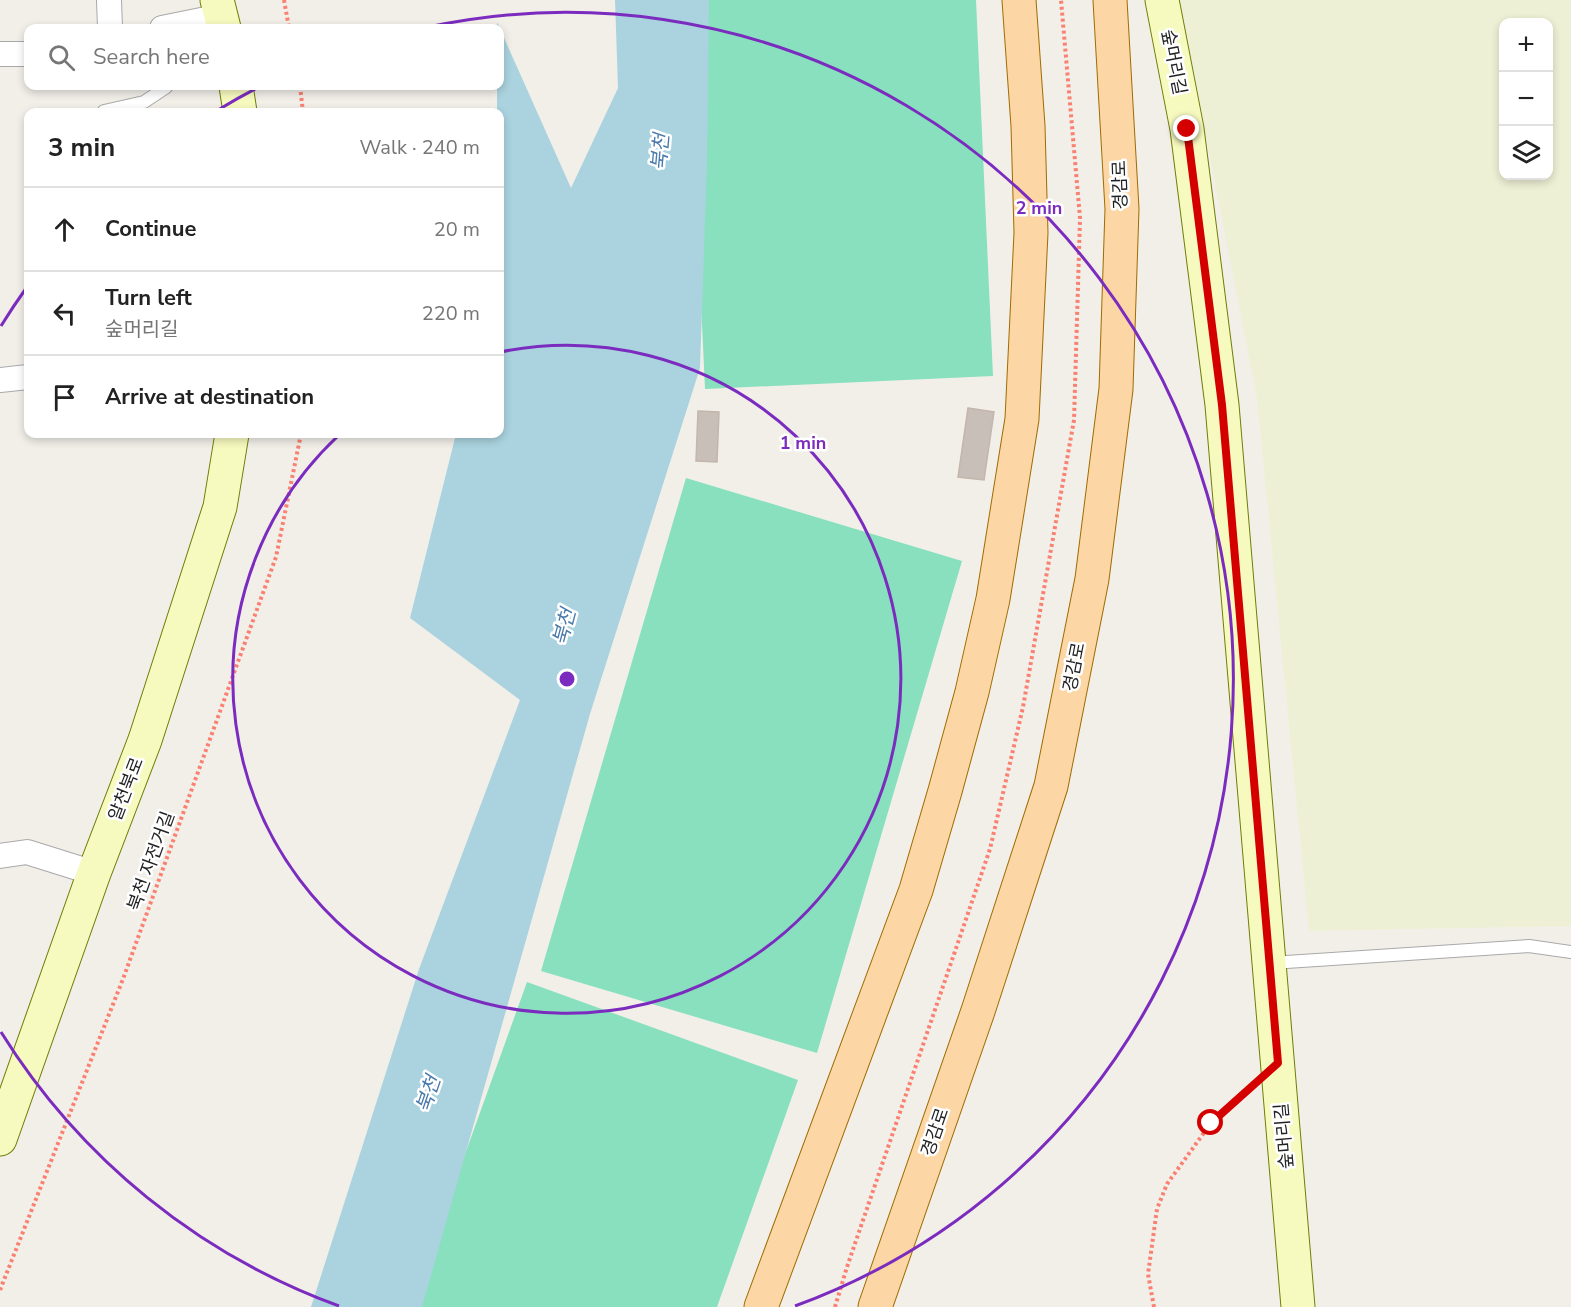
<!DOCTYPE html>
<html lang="en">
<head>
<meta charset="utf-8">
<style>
	:root { --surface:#fff; --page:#f2f2f2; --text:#222; --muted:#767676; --line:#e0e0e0 }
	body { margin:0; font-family:"Nunito Sans","Noto Sans KR",sans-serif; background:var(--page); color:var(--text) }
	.controls { position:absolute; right:18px; top:18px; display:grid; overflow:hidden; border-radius:12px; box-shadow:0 3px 9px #0003 }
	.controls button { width:54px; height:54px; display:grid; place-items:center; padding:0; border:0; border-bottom:2px solid var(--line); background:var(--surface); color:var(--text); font:30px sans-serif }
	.stop { position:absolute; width:18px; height:18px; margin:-14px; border:4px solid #d40000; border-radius:50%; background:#fff }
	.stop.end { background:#d40000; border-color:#fff; box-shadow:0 2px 6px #0008 }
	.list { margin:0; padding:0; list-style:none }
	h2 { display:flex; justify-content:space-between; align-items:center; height:78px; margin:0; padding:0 24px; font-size:26px }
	h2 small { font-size:20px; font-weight:400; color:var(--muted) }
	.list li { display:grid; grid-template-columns:39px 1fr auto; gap:18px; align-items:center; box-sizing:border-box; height:84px; padding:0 24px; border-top:2px solid var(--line) }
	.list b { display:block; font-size:22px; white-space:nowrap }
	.list p { margin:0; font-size:20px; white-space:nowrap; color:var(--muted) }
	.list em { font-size:20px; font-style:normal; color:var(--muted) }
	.icon { flex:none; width:33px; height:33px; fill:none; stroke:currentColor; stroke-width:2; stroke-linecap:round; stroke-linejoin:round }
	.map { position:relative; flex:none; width:1571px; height:1307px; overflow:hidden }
	.search { position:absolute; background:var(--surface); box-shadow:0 3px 9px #0003; left:24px; top:24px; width:480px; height:66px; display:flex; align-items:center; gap:15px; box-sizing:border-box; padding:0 21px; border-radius:12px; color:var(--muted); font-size:22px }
	.panel { position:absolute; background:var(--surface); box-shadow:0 3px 9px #0003; left:24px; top:108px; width:480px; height:330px; border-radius:12px }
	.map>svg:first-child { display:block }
	.farmland { fill:#eef0d5; fill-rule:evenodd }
	.pitch { fill:#88e0be }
	.water { fill:#aad3df }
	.building { fill:#c7bfb8; stroke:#c4b6ab; stroke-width:1.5 }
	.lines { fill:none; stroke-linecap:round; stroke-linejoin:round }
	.lane-casing { stroke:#a9a9a9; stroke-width:14 }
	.street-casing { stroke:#a9a9a9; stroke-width:26 }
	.secondary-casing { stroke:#707d05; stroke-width:35 }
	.primary-casing { stroke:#a06b00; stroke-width:35 }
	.path { stroke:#fa8072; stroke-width:4; stroke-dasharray:3 3; stroke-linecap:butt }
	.lane { stroke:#fff; stroke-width:12 }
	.street { stroke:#fff; stroke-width:24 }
	.secondary { stroke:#f7fabf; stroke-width:33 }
	.primary { stroke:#fcd6a4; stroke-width:33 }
	.route { stroke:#d40000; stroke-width:8 }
	.ring { fill:none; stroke:#7b2cbf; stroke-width:3 }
	.labels { text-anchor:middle; stroke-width:5; stroke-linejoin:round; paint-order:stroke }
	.street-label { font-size:18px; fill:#222; stroke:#fff }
	.water-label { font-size:20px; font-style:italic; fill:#4a7aab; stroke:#fff }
	.centre { fill:#7b2cbf; stroke:#fff; stroke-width:3 }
	.ring-label { font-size:18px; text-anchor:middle; font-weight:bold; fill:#7b2cbf; stroke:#fff; stroke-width:5; stroke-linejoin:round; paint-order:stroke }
</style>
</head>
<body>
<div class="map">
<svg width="1571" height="1307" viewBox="0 0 1571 1307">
	<rect width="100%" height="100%" fill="#f2efe9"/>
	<path class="farmland" d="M1179 0H1571V926L1309 931 1257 398ZM1504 22H1548V176H1504Z"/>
	<path class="pitch" d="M687 0H976L993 376 705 389Z
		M686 478 962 561 817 1053 541 971Z
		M527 982 798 1080 717 1307H410Z"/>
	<path class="water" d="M615 0H709L707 162 700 368 590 714 422 1307H311L419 969 520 700 410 618 456 434H500V112H497V86H500V28H497V22L571 188 618 88Z"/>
	<path class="building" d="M968 408 994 412 984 480 958 477Z
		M698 411 719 412 717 462 696 461Z"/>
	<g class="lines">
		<defs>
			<path id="lane" d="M104 112V111L144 102 165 88 167 86
				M1271 963 1529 946 1571 952"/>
			<path id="street" d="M109 0 110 28
				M162 28 221 16
				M0 54H28
				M0 380 28 377
				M0 856 27 852 94 873"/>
			<path id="secondary" d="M217 0 224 28
				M1162 0 1187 129 1222 405 1298 1307
				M236 86 240 112
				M0 1139 94 873 145 740 220 507 232 434"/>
			<path id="primary" d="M761 1307 916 890 945 791 972 692 993 599 1022 419 1031 233 1028 126 1019 0
				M875 1307 978 1011 1051 786 1092 579 1116 389 1122 209 1110 0"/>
		</defs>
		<use href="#lane" class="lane-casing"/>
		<use href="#street" class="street-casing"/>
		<use href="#secondary" class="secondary-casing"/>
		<use href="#primary" class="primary-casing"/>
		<path class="path" d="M284 0 289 28
			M300 86 303 112
			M0 1290 123 979 276 557 301 434
			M835 1307 847 1267 990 849 1023 707 1074 420 1080 218 1061 0
			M1154 1307 1148 1274 1157 1209 1167 1184 1211 1123 1250 1088"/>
		<use href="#lane" class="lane"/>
		<use href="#street" class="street"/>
		<use href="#secondary" class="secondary"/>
		<use href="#primary" class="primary"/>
	</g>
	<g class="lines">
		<path class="route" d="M1187 129 1222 405 1278 1063 1211 1123"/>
	</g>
	<g class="ring">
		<path d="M500 352A334 334 0 1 1 339 435"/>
		<path d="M339 1306A667 667 0 0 1 1 1032M1 326A667 667 0 0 1 27 287M218 110A667 667 0 0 1 259 87M423 28A667 667 0 0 1 795 1306"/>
	</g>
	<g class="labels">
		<g class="street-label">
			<text transform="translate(1174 62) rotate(79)" y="6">숲머리길</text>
			<text transform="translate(1120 185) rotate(-92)" y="6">경감로</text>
			<text transform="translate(1074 667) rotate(-79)" y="6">경감로</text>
			<text transform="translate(126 789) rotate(-69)" y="6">알천북로</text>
			<text transform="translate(151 861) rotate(-70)" y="6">북천 자전거길</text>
			<text transform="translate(935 1132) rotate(-71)" y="6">경감로</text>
			<text transform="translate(1284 1136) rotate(-95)" y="6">숲머리길</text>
		</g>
		<g class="water-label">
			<text transform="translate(660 152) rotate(-85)" y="7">북천</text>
			<text transform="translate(564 627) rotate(-75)" y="7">북천</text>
			<text transform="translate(428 1094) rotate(-71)" y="7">북천</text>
		</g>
	</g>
	<circle cx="567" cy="679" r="9" class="centre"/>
	<g class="ring-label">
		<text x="1039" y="214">2 min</text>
		<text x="803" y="449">1 min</text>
	</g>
</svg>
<div class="controls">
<button>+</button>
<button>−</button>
<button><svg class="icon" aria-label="layers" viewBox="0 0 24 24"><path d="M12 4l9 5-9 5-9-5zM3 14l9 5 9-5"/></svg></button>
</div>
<div class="stop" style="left:1211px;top:1123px"></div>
<div class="stop end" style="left:1187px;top:129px"></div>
<div class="search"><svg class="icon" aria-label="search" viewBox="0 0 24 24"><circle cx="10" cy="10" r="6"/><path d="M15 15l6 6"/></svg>Search here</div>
<section class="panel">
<h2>3 min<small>Walk · 240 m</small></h2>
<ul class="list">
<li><svg class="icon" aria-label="ahead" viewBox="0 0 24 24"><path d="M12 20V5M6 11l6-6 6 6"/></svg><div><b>Continue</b></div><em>20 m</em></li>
<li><svg class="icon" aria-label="left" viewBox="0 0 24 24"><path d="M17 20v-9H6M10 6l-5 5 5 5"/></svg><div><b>Turn left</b><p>숲머리길</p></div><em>220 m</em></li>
<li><svg class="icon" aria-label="arrive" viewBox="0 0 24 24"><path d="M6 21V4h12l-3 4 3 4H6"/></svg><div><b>Arrive at destination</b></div></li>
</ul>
</section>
</div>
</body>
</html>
